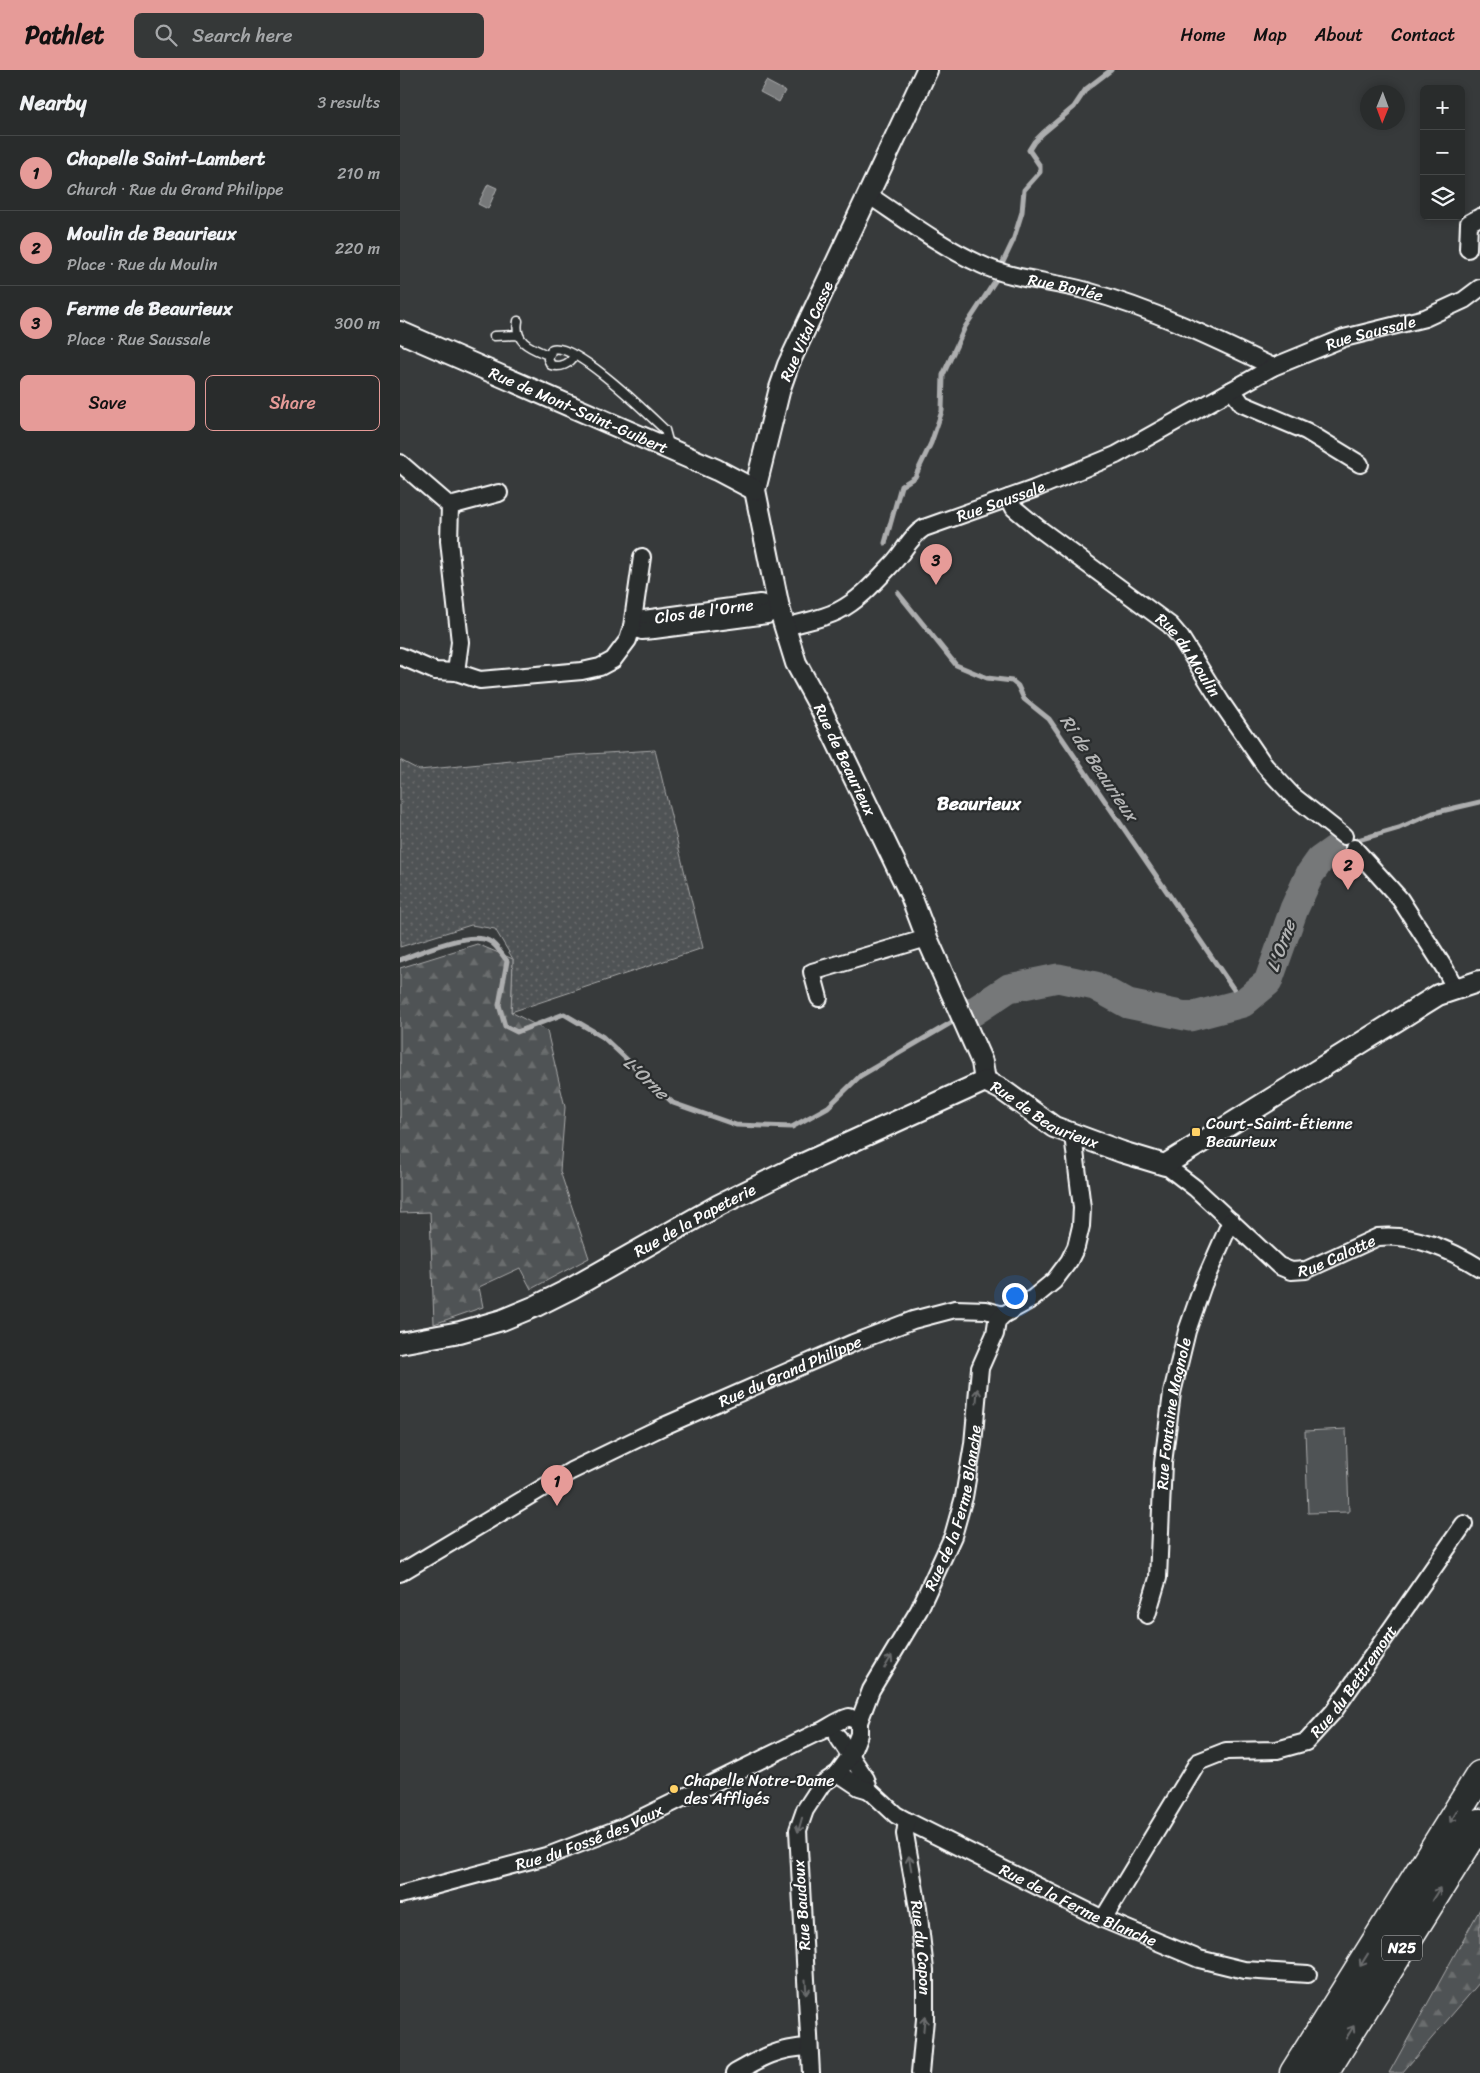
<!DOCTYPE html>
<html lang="en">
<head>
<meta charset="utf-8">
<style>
	:root { --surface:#292c2c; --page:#353838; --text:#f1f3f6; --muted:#a5a7a9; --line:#454848; --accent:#e69b98 }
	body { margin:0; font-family:Sriracha,sans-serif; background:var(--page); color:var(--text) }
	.controls { position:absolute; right:15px; top:15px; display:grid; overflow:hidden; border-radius:8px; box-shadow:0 2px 8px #0003 }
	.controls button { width:45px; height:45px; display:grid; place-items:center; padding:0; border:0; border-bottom:1px solid var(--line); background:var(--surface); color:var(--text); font:25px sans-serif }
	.compass { position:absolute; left:960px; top:15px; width:45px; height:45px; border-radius:50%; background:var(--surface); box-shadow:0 2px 8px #0003; rotate:181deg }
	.you { position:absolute; left:614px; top:1225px; width:18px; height:18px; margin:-12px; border:4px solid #fff; border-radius:50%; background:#1a73e8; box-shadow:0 0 0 8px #1a73e833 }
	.badge { display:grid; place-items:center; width:32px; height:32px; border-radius:50%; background:var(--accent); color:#111; font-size:16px; font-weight:700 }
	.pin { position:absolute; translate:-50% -41px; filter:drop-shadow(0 1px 2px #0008) }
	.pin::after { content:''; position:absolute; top:26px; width:18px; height:15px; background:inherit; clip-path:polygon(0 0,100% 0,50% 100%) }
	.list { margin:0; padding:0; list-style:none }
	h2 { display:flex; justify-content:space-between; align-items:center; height:65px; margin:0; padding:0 20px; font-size:21px }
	h2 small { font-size:16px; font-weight:400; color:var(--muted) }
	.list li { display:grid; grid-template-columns:32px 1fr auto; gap:15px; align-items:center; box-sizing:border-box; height:75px; padding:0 20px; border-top:1px solid var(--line) }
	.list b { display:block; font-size:19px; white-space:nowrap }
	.list p { margin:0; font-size:16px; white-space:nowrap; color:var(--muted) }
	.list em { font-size:16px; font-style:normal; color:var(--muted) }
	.actions { display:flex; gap:10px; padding:15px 20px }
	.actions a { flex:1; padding:11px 0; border:1px solid var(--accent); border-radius:8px; text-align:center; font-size:18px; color:var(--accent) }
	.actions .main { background:var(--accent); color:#111 }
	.icon { flex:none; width:28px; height:28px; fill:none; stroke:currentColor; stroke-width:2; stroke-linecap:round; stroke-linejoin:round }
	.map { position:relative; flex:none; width:1080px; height:2003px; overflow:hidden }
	header { display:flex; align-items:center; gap:30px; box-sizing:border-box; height:70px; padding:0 25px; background:var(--accent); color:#111 }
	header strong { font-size:24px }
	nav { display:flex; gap:28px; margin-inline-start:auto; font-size:18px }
	.search { width:350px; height:45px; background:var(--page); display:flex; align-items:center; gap:12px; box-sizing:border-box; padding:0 18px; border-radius:8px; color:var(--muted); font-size:19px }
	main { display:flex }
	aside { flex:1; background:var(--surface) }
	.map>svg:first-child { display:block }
	.grass { fill:url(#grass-dots); stroke:#a8a9aa }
	.forest { fill:url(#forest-firs); stroke:#a8a9aa }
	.pitch { fill:#505354; stroke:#a8a9aa }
	.water { fill:#767879; stroke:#adaeaf }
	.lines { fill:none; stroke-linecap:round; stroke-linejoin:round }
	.stream { stroke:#adaeaf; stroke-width:5 }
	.river { stroke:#767879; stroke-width:29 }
	.service-casing { stroke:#fff; stroke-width:11 }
	.minor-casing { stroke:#fff; stroke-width:20 }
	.tertiary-casing { stroke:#fff; stroke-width:24 }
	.trunk-casing { stroke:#fff; stroke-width:31 }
	.service { stroke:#2a2d2e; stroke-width:8 }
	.minor { stroke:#2a2d2e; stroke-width:16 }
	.tertiary { stroke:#2a2d2e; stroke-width:20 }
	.trunk { stroke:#2a2d2e; stroke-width:28 }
	.oneway { stroke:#6a6c6d }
	.poi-dot { fill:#ffd166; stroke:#2a2d2e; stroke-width:2 }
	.labels { text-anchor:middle; stroke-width:4.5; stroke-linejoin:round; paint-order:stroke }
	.shield { fill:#2a2d2e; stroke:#bfc0c0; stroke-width:1 }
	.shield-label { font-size:15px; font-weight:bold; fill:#fff }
	.street-label { font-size:16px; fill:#fff; stroke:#2a2d2e }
	.poi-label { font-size:16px; fill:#fff; stroke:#2a2d2e; text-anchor:start }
	.water-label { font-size:18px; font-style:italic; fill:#b4b5b5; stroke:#2a2d2e }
	.quarter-label { font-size:19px; font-weight:bold; fill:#fff; stroke:#2a2d2e }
</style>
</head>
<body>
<header>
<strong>Pathlet</strong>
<div class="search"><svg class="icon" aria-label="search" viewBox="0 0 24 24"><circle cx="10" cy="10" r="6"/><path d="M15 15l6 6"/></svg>Search here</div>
<nav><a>Home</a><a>Map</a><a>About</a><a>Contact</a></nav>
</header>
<main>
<aside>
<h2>Nearby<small>3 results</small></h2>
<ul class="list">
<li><span class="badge">1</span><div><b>Chapelle Saint-Lambert</b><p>Church · Rue du Grand Philippe</p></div><em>210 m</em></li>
<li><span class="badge">2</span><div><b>Moulin de Beaurieux</b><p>Place · Rue du Moulin</p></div><em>220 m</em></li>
<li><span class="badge">3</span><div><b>Ferme de Beaurieux</b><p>Place · Rue Saussale</p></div><em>300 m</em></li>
</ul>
<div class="actions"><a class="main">Save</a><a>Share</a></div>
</aside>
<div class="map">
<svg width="1080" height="2003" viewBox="0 0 1080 2003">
	<defs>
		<pattern id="grass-dots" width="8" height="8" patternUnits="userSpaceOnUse" patternTransform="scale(1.25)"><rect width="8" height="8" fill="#505354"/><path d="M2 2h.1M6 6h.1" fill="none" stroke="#6a6d6e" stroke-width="1.8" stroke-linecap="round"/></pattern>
		<pattern id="forest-firs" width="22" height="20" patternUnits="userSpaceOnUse" patternTransform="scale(1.25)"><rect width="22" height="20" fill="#505354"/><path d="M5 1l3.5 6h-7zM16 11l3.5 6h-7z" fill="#6a6d6e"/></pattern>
	</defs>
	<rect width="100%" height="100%" fill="#373a3b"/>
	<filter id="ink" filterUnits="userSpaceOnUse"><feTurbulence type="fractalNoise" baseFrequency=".02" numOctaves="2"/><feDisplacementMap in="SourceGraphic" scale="10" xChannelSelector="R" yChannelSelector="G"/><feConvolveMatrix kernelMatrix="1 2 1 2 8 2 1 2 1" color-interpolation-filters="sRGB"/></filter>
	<g filter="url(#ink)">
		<path class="grass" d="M255 680 303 878 111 942 113 889 95 859 71 855 0 877V690L19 700 173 685Z"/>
		<path class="forest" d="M77 874 113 889 111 942 147 961 165 1037 160 1101 189 1188 131 1219 120 1198 79 1217 83 1237 34 1254 30 1142 0 1143V898Z
			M1080 1839V1912L1002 2003H989Z"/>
		<path class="pitch" d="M946 1359 949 1442 908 1443 905 1361Z"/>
		<path class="water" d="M366 11 385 21 379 32 360 22Z
			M88 114 97 118 88 139 78 134Z"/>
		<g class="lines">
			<path class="stream" d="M603 192 613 171 622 142 624 120 640 102V96L629 80 634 72 643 63 674 37 686 19 711 0
				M485 473 501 416 515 407 531 373 542 341 543 305 565 257 597 208
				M498 523 556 595 587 608 612 611 618 616 624 629 649 649 843 933
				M941 775 999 758 1033 743 1080 732
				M0 890C20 882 69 861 89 871 96 874 102 885 107 891L99 935 105 956 117 962 164 944 203 967 273 1033 336 1055 392 1057 428 1037 460 1006 554 951"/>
			<path class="river" d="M573 942 609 918 658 908 695 916 728 934 790 947 843 933 868 912 894 839 910 804 920 790 941 775"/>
			<defs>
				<path id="service" d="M118 251C114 273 131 278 148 285
					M94 266 118 265
					M174 285C171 294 160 298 151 295L148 289 152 279C175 272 247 343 265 360L268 371 266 378"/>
				<g id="minor">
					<path id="s1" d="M467 124C503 148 540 176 580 194 613 210 652 211 687 221 752 239 813 268 873 297"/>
					<path d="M1068 179 1069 153 1080 147"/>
					<path d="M832 320 842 334 906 361 960 394"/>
					<path d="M0 393 50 436 49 471 60 572 56 602"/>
					<path id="s2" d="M609 428 614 438 637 457 770 555 781 568 821 632 865 696 892 725 944 766"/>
					<path d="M50 436 99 423"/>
					<path id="s3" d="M232 557 244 549 360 533 379 538"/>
					<path d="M232 557 242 561 254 560 367 545 379 538"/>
					<path id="s4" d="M386 557C403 552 422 549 438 541 460 530 477 510 494 492 504 481 511 466 524 458L634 419 716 385 873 297 944 268 1025 248 1064 230 1080 218"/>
					<path d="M0 586 35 601 56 602 80 610 182 601 200 597 213 590 228 570 232 557 242 487"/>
					<path d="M954 778 1000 829 1045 899 1055 918"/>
					<path d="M419 928 412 902 527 868"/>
					<path id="s5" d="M765 1095 795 1118 879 1196 891 1201 906 1200 978 1167C1012 1163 1051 1180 1080 1198"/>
					<path id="s6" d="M0 1503 171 1401 264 1356 453 1273 513 1250 555 1239 586 1240 603 1245"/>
					<path id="s7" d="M747 1545 758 1508 763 1393 772 1323 787 1261 803 1215 831 1151"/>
					<path id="s8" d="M438 1667 466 1709 469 1720 496 1745 507 1751 703 1849 799 1889 844 1900 908 1904"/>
					<path d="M438 1703 459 1717 469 1720"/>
					<path id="s9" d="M507 1751 505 1764 518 1838 525 1900V1949L520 2003"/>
					<path id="s10" d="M0 1825 150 1785 223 1757 416 1663C427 1660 435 1651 449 1647L459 1652"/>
					<path id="s11" d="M703 1849 798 1692 826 1681 877 1680 906 1672 934 1641 1064 1454"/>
					<path d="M335 2003C361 1988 378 1978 409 1977"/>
					<path id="s12" d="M411 2003 398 1760 405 1740 422 1714 438 1703 451 1685 459 1664V1652L471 1620 519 1540 553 1466 564 1427 573 1374 580 1298 595 1264 597 1251 603 1245 632 1229 654 1211 669 1191 676 1177 681 1156 682 1138 673 1065"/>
				</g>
				<g id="tertiary">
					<path id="s13" d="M527 0 388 295 380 318 355 420 379 538 396 593 421 639 511 826 527 868 582 992 585 1011"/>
					<path id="s14" d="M0 262 317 400 355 420"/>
					<path id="s15" d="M585 1011 601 1019 654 1057 722 1082 765 1095 1038 925 1080 911"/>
					<path id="s16" d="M0 1273 60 1262 102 1250 136 1236 172 1218 319 1135 396 1097 585 1011"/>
				</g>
				<path id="trunk" d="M894 2003 1080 1705
					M924 2003 1080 1753"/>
			</defs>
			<use href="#service" class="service-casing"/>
			<use href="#minor" class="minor-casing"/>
			<use href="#tertiary" class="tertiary-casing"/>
			<use href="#trunk" class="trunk-casing"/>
			<use href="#service" class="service"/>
			<use href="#minor" class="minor"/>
			<use href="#tertiary" class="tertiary"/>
			<use href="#trunk" class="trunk"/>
		</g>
		<defs><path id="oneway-shaft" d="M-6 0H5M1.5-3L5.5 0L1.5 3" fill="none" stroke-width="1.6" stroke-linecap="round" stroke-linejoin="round" transform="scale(1.25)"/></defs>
		<g class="oneway">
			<use href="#oneway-shaft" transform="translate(577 1326) rotate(-85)"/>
			<use href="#oneway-shaft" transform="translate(488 1592) rotate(-59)"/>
			<use href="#oneway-shaft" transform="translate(1054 1746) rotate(122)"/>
			<use href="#oneway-shaft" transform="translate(400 1755) rotate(106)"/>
			<use href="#oneway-shaft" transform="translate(510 1793) rotate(-100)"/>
			<use href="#oneway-shaft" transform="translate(1036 1824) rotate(-58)"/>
			<use href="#oneway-shaft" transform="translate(964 1890) rotate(122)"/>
			<use href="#oneway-shaft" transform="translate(406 1917) rotate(86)"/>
			<use href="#oneway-shaft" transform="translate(524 1954) rotate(-85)"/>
			<use href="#oneway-shaft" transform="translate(950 1962) rotate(-58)"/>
		</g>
	</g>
	<g class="poi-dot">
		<rect x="791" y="1057" width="10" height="10" rx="2.5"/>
		<circle cx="274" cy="1719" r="5"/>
	</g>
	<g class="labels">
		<rect class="shield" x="982" y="1865.5" width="40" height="25" rx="4"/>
		<g class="shield-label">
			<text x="1002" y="1883">N25</text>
		</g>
		<g class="street-label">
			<text dy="6" stroke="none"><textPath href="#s1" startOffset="222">Rue Borlée</textPath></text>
			<text transform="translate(406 261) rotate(-66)" y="6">Rue Vital Casse</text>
			<text dy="6" stroke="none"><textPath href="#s4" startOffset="664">Rue Saussale</textPath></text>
			<text dy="6" stroke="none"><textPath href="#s14" startOffset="195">Rue de Mont-Saint-Guibert</textPath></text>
			<text dy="6" stroke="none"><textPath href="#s4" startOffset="256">Rue Saussale</textPath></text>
			<text dy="6" stroke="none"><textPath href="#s3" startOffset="75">Clos de l'Orne</textPath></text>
			<text dy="6" stroke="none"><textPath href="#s2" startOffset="241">Rue du Moulin</textPath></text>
			<text dy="6" stroke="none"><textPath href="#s13" startOffset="742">Rue de Beaurieux</textPath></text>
			<text dy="6" stroke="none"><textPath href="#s15" startOffset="69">Rue de Beaurieux</textPath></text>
			<text dy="6" stroke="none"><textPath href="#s16" startOffset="322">Rue de la Papeterie</textPath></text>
			<text dy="6" stroke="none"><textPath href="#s5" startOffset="214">Rue Calotte</textPath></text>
			<text dy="6" stroke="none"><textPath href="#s6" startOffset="440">Rue du Grand Philippe</textPath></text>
			<text dy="6" stroke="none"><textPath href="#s7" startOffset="204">Rue Fontaine Magnole</textPath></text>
			<text dy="6" stroke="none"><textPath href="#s12" startOffset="608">Rue de la Ferme Blanche</textPath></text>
			<text dy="6" stroke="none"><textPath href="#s11" startOffset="372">Rue du Bettremont</textPath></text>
			<text dy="6" stroke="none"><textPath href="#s10" startOffset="198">Rue du Fossé des Vaux</textPath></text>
			<text dy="6" stroke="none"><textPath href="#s8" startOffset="302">Rue de la Ferme Blanche</textPath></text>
			<text transform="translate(401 1835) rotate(-94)" y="6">Rue Baudoux</text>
			<text dy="6" stroke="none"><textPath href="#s9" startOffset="128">Rue du Capon</textPath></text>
		</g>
		<g class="poi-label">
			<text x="806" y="1059">Court-Saint-Étienne<tspan x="806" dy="18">Beaurieux</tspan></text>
			<text x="284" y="1716">Chapelle Notre-Dame<tspan x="284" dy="18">des Affligés</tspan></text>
		</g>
		<g class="water-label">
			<text transform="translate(699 698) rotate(56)" y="6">Ri de Beaurieux</text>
			<text transform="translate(881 876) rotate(-70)" y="6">L'Orne</text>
			<text transform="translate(246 1008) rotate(43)" y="6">L'Orne</text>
		</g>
		<g class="quarter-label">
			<text x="579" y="740">Beaurieux</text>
		</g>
	</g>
</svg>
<div class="controls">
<button>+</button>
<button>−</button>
<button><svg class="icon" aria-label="layers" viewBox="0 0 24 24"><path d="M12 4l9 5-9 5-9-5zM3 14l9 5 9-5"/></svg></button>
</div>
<svg class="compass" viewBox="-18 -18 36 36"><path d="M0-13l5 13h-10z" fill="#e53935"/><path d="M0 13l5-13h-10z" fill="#a5a7a9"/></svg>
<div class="you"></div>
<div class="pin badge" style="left:157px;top:1436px">1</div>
<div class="pin badge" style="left:948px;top:820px">2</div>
<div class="pin badge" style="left:536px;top:515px">3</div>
</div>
</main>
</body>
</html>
